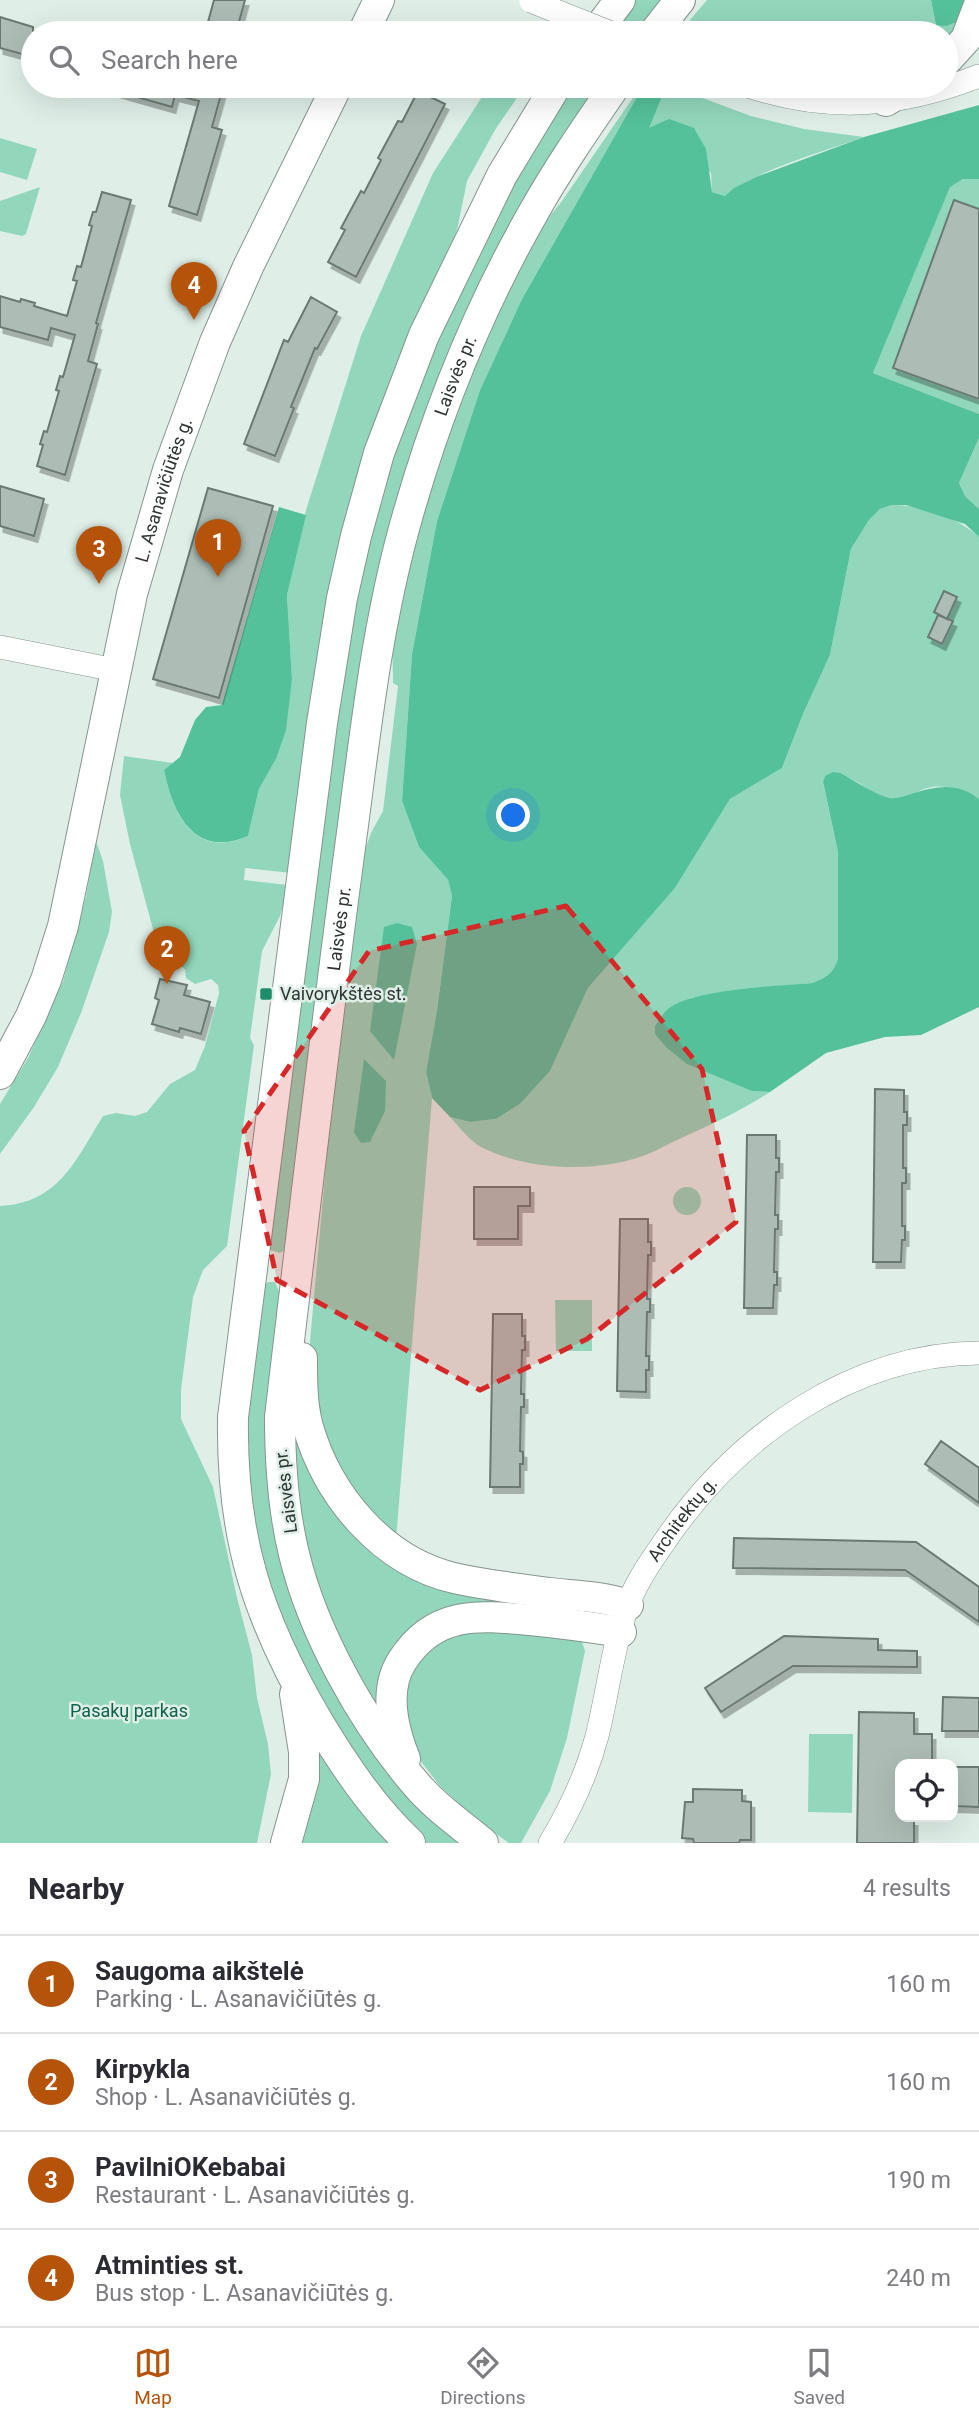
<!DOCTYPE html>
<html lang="en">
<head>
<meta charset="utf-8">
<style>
	:root { --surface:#fff; --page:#f7f7f7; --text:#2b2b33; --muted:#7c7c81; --line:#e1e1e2; --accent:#b45309 }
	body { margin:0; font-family:Roboto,sans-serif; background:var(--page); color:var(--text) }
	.controls { position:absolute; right:21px; bottom:21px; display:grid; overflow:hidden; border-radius:14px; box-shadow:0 7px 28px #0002 }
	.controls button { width:63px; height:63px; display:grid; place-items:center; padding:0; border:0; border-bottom:2px solid var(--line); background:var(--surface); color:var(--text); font:35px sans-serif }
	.you { position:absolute; left:514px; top:816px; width:24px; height:24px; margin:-18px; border:5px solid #fff; border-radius:50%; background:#1a73e8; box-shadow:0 0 0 10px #1a73e833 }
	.badge { display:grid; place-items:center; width:46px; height:46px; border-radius:50%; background:var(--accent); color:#fff; font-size:23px; font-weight:700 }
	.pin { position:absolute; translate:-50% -58px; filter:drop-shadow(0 2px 4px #0008) }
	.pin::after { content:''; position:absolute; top:37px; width:24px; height:21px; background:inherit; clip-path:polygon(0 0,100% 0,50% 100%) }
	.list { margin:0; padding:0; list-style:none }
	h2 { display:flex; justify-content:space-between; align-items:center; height:91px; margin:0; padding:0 28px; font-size:30px }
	h2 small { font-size:23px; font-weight:400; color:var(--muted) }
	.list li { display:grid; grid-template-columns:46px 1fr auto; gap:21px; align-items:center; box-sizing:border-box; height:98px; padding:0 28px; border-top:2px solid var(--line) }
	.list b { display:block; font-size:26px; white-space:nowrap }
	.list p { margin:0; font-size:23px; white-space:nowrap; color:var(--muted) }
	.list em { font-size:23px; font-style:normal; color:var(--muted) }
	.icon { flex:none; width:38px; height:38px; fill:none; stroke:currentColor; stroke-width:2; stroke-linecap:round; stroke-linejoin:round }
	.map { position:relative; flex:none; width:979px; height:1843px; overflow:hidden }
	.search { position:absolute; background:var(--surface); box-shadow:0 7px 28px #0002; left:21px; right:21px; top:21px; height:77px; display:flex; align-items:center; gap:18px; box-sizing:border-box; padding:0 24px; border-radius:38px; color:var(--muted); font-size:26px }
	.sheet { height:483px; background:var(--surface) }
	nav { display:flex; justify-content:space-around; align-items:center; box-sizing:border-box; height:98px; border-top:2px solid var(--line); background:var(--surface); font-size:19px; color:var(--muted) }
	nav a { display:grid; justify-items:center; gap:4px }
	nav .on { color:var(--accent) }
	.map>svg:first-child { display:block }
	.green { fill:#92d7bb }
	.forest { fill:#55c19b }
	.building { fill:#adbdb6; stroke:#6b7a73; stroke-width:2; filter:url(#shadow) }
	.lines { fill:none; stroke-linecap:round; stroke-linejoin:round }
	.minor-casing { stroke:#86958e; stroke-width:24 }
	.major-casing { stroke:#86958e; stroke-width:32 }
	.minor { stroke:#fff; stroke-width:23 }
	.major { stroke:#fff; stroke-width:30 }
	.minor-bridge-casing { stroke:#86958e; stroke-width:24; stroke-linecap:butt }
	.minor-bridge { stroke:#fff; stroke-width:23 }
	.marked { fill:#d62828; fill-opacity:0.2; stroke:#d62828; stroke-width:5; stroke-dasharray:14 9; stroke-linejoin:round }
	.poi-dot { fill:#1f8c6a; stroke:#dfefe8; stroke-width:2.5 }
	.labels { text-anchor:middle; stroke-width:5; stroke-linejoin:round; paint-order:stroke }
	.street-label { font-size:18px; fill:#2e3432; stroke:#dfefe8 }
	.poi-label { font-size:18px; fill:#2e3432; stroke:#dfefe8; text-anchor:start }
	.park-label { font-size:18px; fill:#0d634a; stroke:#dfefe8 }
</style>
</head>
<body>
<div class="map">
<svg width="979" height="1843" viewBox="0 0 979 1843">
	<defs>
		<filter id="shadow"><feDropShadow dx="3.5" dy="6" stdDeviation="0" flood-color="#0004"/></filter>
	</defs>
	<rect width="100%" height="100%" fill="#dfefe8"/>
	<path class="green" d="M633 0H666L639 33H610Z
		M707 0H931L936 25 972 0 946 44V33H679Z
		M489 86H525L495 130 467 181 457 230 446 263 408 344 291 873 245 868 244 880 288 885 280 916 262 951 250 1038 254 1045 227 1246 203 1270 193 1297 181 1390V1419L213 1487 237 1598 252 1655 257 1698 268 1744 271 1774 257 1843H0V1206C59 1203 75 1161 103 1116L116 1113 135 1116 147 1112 170 1084 195 1070 205 1046 219 993 218 985 211 979 195 984 186 978 185 969 164 957 157 944 130 844 120 795 124 756 173 763 164 770C173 815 195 860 248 836L259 789 276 759 292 679 287 595 306 510 361 336 433 173Z
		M572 86H597L421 437 285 1250 280 1253 267 1249 348 614 369 528 422 369 528 151Z
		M641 86H647L642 88 522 299 480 390 437 521 412 654 402 801 419 847 448 880 452 896 437 1010 426 1072 432 1098 396 1540 329 1463 308 1363 332 1099 360 864 371 833 383 811 398 686 393 683 392 631 404 577 445 436 499 302 544 223 562 201Z
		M663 86H670L751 116 804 129 864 137C826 151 753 171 725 196L712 192 711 173 648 129 663 94Z
		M0 138 37 149 27 180 0 172Z
		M963 179H979V414L873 373 950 186Z
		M40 187 26 234 22 236 0 231V201Z
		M979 438V509L965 496 959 483Z
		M892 505C922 505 957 517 979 537V799C968 791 947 785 932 787 918 789 905 801 890 798 865 794 856 771 825 776L823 783 838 852V958C834 973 826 978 812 983L729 991 691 998 751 1091 770 1092C741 1111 711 1125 679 1139 666 1145 653 1153 640 1157 592 1173 526 1170 481 1147 470 1141 459 1127 450 1117L470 1122 496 1119 520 1104 550 1071 588 988 675 888 730 799 782 768 803 714 830 655 851 549 869 520 880 509Z
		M96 841 103 861 112 912 109 932 81 1013 58 1067 34 1107 0 1154V1104L28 1058 63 981 86 896Z
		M673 1201a14 14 0 1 1 28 0a14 14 0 1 1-28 0Z
		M270 1282H275L281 1296 272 1381 339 1693 373 1753 423 1811 458 1843H419L342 1752 265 1587 241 1458 264 1283Z
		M555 1300H592V1351H556Z
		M292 1411 369 1544 587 1605 586 1614 455 1606 379 1713 342 1649 316 1588 301 1533Z
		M465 1626 579 1633 585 1651 567 1738 550 1791 521 1843H509L478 1821 440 1786 415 1754 401 1710 406 1677 428 1646Z
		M809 1734H853L852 1813 808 1812Z
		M316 1748 353 1802 390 1843H296Z"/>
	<path class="forest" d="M931 0H966L959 21 946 26 936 25Z
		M647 86H663V94L649 128 669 119 694 128 706 149 712 192 725 196 734 188 756 177 864 137 979 105V179H963L950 187 873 373 979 414V438L959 483 965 496 979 509V537L965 524 906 505H892L880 509 869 520 851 549 830 655 803 714 782 768 730 799 675 888 588 988 550 1071 520 1104 496 1119 470 1122 450 1117 432 1098 426 1072 437 1010 452 896 448 880 419 847 402 801 412 654 437 521 480 390 522 299 642 88Z
		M279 507 306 515 287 595 292 679 286 730 276 759 259 789 248 836C195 859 173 815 164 770L180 757 195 720 206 707 222 705Z
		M833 772 840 773C854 780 875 795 890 798 897 799 905 796 911 794 936 786 957 782 979 799V1007L921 1035 885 1037 826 1053 770 1092 752 1091 687 1064 666 1047 655 1034V1026C659 1021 663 1013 668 1009 692 989 779 986 812 983 826 978 834 973 838 958V852L823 782 825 776Z
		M397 923 412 927 417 944 394 1060 370 1031 384 927Z
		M364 1059 386 1081 385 1111 370 1142 361 1143 354 1133Z"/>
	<path class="building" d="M214 0H245L236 33H205Z
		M0 17 33 27V57L0 48Z
		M112 86H221L219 90 222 91 212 127 222 130 197 215 169 206 199 101 175 95 172 107 112 90Z
		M418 91 445 104 356 277 328 262 345 230 341 228 361 191 364 193 381 160 378 158 398 121 402 122Z
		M102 192 131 200 96 323 98 324 88 361 97 364 65 475 37 466 43 445 40 444 44 431 47 432 59 391 56 390 60 376 63 377 75 335 51 328 48 340 0 327V296L20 302 21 299 35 303 34 306 67 316 77 281 73 280 77 266 81 267 92 226 89 225 93 212H96Z
		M954 200 979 209V399L893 368Z
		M311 297 337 312 317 349 315 348 291 407 294 408 275 456 244 444 284 340 288 342Z
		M0 486 44 499 34 536 0 526Z
		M208 488 273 506 219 698 153 679Z
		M944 591 957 597 947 619 934 612Z
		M938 615 953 621 942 644 928 637Z
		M160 979 187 985 184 995 210 1002 201 1034 180 1028 179 1032 152 1024 159 1000 155 998Z
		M875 1089 904 1090V1112H907V1125H903V1168H906V1183H902V1226H905V1240H902L901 1262H873Z
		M747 1135H776V1158H779V1172H776L775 1215H778V1229H775L774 1272H777V1285H774L773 1308H744Z
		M474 1187H530V1206H518V1239H474Z
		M620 1219H648V1242H651V1255H648L647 1299H650V1312H647L646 1356H649V1370H646V1392L617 1391Z
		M493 1314H522V1336H525V1350H522L521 1394H524V1407H521L520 1451 523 1452V1464H520V1487H490Z
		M941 1441 979 1468V1503L925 1464Z
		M734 1538 916 1542 979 1587V1622L905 1570 733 1568Z
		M784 1636 878 1639V1650L917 1651V1667L793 1666 721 1712 705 1688Z
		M943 1697 979 1698V1731H942Z
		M859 1712 914 1713V1734H932V1764H900V1817H910V1820H914V1843H857Z
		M953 1767H979V1807L953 1806Z
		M693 1789 742 1790V1801L751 1802V1840H740L739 1843H694L693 1839 682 1838 685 1802H693Z"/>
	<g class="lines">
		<defs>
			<g id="minor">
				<path d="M748 86C830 113 900 107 979 76"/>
				<path d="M0 647 115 670"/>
				<path id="s1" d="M550 1843C570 1810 587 1773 597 1736 608 1692 613 1644 629 1602 638 1579 653 1558 667 1538 737 1436 852 1354 979 1353"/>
			</g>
			<g id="major">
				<path d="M363 33 379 0"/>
				<path d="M595 33 620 0"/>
				<path d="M654 33 680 0"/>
				<path d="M946 61 966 39 979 5"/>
				<path d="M886 101 910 86"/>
				<path id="s2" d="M0 1074 31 1016 46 980 63 926 132 594 168 470 215 342 248 267 337 86"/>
				<path d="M302 1358C302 1381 302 1405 308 1427 328 1496 382 1561 454 1578 485 1585 518 1589 549 1593 576 1596 602 1596 628 1605"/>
				<path d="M405 1759C393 1729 383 1691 402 1661 434 1611 477 1615 530 1620 561 1623 590 1627 621 1632"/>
				<path d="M286 1843 304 1779V1752L295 1694"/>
				<path d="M410 1843C372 1807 344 1765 317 1720 257 1617 231 1537 233 1417L322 723 342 598 356 536 379 453 424 335 502 175 556 86"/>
				<path id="s3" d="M483 1843C460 1824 434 1806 415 1783 363 1722 313 1633 294 1554 283 1509 280 1463 280 1417 302 1230 324 1042 349 855 364 745 375 633 405 525 435 417 477 312 532 215 557 170 586 128 615 86"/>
			</g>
		</defs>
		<use href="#minor" class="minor-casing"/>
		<use href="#major" class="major-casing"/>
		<use href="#minor" class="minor"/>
		<use href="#major" class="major"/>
		<defs>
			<path id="minor-bridge" d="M531 1 611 33"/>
		</defs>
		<use href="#minor-bridge" class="minor-bridge-casing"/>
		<use href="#minor-bridge" class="minor-bridge"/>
	</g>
	<path class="marked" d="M566 906 702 1069 736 1222 587 1339 480 1390 277 1280 244 1131 369 951Z"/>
	<rect class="poi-dot" x="259" y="987" width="14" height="14" rx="3.5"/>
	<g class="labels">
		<g class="street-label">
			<text dy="6" stroke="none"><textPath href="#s3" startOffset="1549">Laisvės pr.</textPath></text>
			<text dy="6" stroke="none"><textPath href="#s2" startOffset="609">L. Asanavičiūtės g.</textPath></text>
			<text dy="6" stroke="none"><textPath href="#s3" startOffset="982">Laisvės pr.</textPath></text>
			<text transform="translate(286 1491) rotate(-97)" y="6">Laisvės pr.</text>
			<text dy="6" stroke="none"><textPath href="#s1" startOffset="354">Architektų g.</textPath></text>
		</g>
		<g class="poi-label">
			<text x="280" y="1000">Vaivorykštės st.</text>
		</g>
		<g class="park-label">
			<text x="129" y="1717">Pasakų parkas</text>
		</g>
	</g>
</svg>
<div class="controls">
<button><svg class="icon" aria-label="locate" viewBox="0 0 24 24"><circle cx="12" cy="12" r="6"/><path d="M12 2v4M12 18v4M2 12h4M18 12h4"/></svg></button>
</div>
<div class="you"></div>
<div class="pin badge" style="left:218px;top:577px">1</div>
<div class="pin badge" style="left:167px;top:984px">2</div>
<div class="pin badge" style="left:99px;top:584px">3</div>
<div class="pin badge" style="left:194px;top:320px">4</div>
<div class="search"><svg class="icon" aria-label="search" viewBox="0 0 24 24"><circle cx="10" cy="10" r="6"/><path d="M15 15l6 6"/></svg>Search here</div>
</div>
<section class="sheet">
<h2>Nearby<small>4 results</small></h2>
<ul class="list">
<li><span class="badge">1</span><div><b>Saugoma aikštelė</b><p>Parking · L. Asanavičiūtės g.</p></div><em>160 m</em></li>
<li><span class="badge">2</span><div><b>Kirpykla</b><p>Shop · L. Asanavičiūtės g.</p></div><em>160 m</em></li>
<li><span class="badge">3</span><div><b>PavilniOKebabai</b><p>Restaurant · L. Asanavičiūtės g.</p></div><em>190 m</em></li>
<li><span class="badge">4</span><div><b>Atminties st.</b><p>Bus stop · L. Asanavičiūtės g.</p></div><em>240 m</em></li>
</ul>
</section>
<nav>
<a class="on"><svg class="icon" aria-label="map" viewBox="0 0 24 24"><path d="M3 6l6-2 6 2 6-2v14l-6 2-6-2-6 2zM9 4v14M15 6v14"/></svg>Map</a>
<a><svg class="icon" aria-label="directions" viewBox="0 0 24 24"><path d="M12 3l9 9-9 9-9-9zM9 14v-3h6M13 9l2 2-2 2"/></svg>Directions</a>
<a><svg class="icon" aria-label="saved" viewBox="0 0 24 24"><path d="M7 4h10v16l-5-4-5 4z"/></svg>Saved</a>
</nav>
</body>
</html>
